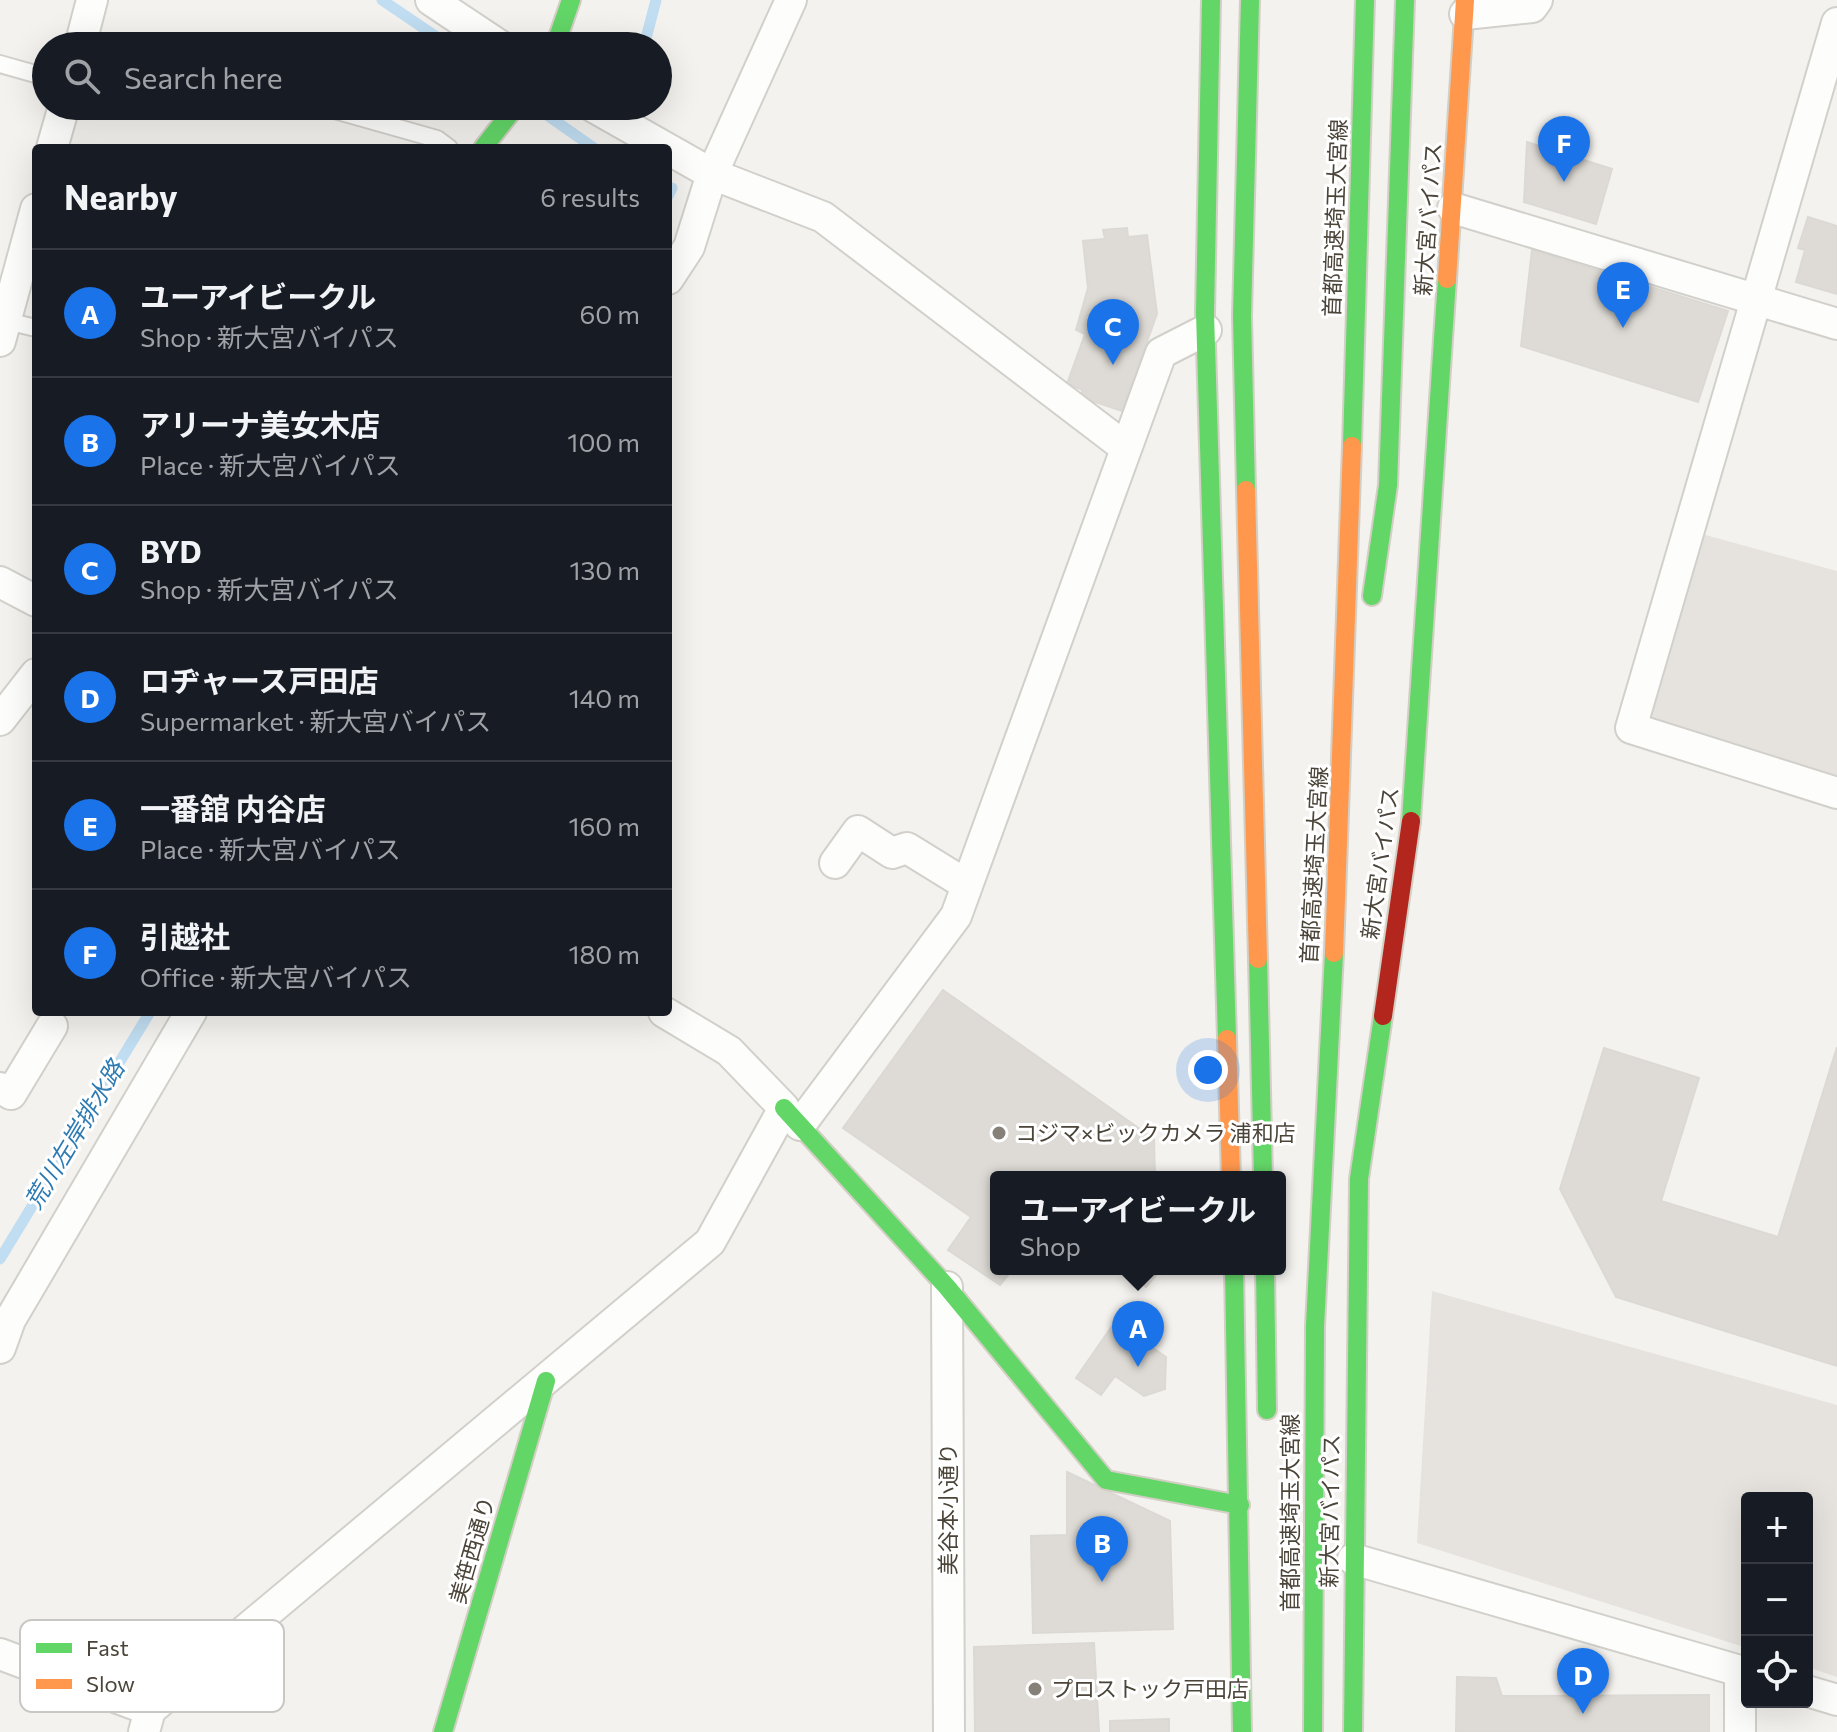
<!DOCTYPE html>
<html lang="en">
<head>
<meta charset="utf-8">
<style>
	:root { --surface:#171b24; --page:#20242c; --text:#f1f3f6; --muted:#9ea1a6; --line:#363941; --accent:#1a73e8 }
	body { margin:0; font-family:Commissioner,"Noto Sans JP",sans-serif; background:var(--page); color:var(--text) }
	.controls { position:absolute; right:24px; bottom:24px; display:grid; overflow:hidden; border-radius:8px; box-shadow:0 8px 32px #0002 }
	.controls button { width:72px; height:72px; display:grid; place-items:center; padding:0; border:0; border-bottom:2px solid var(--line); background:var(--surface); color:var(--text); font:40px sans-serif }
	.you { position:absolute; left:1208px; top:1070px; width:28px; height:28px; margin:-20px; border:6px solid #fff; border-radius:50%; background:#1a73e8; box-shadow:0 0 0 12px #1a73e833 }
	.badge { display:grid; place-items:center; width:52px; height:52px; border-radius:50%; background:var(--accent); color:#fff; font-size:26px; font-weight:700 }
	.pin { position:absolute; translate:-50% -66px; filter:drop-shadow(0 2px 4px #0008) }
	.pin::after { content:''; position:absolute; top:42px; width:28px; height:24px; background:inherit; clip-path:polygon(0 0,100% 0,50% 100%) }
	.popup { position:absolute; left:990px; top:1171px; width:296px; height:104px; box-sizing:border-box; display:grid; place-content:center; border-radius:8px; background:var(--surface); filter:drop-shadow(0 2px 6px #0005); font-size:26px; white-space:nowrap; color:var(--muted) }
	.popup b { font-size:30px; color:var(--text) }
	.popup::after { content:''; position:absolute; left:50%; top:100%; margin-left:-16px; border:16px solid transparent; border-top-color:var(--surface) }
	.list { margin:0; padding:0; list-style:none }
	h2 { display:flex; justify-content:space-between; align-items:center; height:104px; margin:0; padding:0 32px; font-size:34px }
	h2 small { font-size:26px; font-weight:400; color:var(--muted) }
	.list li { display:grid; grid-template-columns:52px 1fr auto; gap:24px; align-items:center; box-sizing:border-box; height:128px; padding:0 32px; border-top:2px solid var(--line) }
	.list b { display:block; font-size:30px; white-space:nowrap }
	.list p { margin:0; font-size:26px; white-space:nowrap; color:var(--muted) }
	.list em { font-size:26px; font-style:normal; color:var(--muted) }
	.icon { flex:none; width:44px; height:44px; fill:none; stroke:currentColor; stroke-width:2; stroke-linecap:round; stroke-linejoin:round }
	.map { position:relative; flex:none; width:1837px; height:1732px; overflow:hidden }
	.search { position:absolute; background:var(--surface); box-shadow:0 8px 32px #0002; left:32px; top:32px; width:640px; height:88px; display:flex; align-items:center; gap:20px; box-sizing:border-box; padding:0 28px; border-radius:44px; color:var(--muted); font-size:30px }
	.panel { position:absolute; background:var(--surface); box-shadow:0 8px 32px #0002; left:32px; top:144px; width:640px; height:872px; border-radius:8px }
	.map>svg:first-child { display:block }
	.parking { fill:#e6e3df }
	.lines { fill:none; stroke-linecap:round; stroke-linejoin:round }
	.stream { stroke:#c0ddf1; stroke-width:11 }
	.building { fill:#dedbd6; stroke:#dcd9d4; stroke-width:2 }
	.lane-casing { stroke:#d2d0cb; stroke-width:20 }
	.street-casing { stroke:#d2d0cb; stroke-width:34 }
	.fast-casing { stroke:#d3cfc5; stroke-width:22 }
	.slow-casing { stroke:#d3cfc5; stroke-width:22 }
	.jam-casing { stroke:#d3cfc5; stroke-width:22 }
	.lane { stroke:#fdfdfc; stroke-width:16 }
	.street { stroke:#fdfdfc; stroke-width:30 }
	.fast { stroke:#63d668; stroke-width:18 }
	.slow { stroke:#ff974d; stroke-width:18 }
	.jam { stroke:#b3261e; stroke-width:18 }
	.poi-dot { fill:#868178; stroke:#fff; stroke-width:3 }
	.labels { text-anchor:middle; stroke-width:6; stroke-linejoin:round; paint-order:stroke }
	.street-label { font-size:22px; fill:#4b4439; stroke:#fff }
	.poi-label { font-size:22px; fill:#4b4439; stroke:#fff; text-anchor:start }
	.water-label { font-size:24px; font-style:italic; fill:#2e7ab2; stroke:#fff }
	.key { fill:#fff; stroke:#c9c7c4; stroke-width:2 }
	.key-label { font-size:22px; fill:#4b4439 }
</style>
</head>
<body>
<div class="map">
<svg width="1837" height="1732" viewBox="0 0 1837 1732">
	<rect width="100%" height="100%" fill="#f4f2ee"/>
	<path class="parking" d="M1702 534 1837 571V776L1650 717Z
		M1432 1291 1837 1405V1677L1807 1667V1498H1747V1648L1417 1543Z"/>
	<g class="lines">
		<path class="stream" d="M382 0 450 46
			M644 46 656 0
			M534 106 594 148
			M668 196 672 188
			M0 1259 150 1012"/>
	</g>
	<path class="building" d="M1527 142 1612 169 1596 224 1524 202Z
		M1808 217 1837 226V294L1796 282 1805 250 1798 248Z
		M1127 228 1128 237 1147 235 1157 314 1122 411 1080 397 1083 390 1067 384 1085 334 1076 330 1088 288 1083 241 1105 239 1103 230Z
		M1532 250 1728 311 1698 402 1521 346Z
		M943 990 1154 1139 1155 1177H996V1269H1013L1000 1285 948 1250 971 1217 843 1128Z
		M1837 1047V1366L1616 1297 1560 1189 1604 1048 1699 1078 1661 1201 1778 1237Z
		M1121 1269H1157V1274L1146 1287Z
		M1115 1322 1166 1357 1165 1389 1144 1396 1115 1376 1101 1395 1076 1378Z
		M1067 1472 1170 1521 1173 1629 1033 1633 1031 1536 1067 1535Z
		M1094 1643 1099 1732H975L974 1647Z
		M1457 1677 1496 1678 1502 1696 1709 1695V1732H1456Z
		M1169 1719V1732H1110V1721Z"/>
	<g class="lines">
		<defs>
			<path id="lane" d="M0 64 46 77
				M320 106 437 139 449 148
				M6 321 36 328"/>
			<path id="street" d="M431 0 500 46
				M1465 14 1532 7 1537 0
				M1837 23 1631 728 1837 793
				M80 46 92 0
				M592 106 712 174 823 217 1126 448
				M52 148 64 106
				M1453 208 1837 324
				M668 279 689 247 712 174 791 0
				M0 341 36 209
				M0 582 36 601
				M0 720 36 674
				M835 863 858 831 892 853 907 848 967 885
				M0 1088 11 1094 52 1026
				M800 1125 956 916 1161 353 1206 330
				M947 1287 949 1732
				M0 1348 10 1320 191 1012
				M1353 1559 1747 1673
				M0 1654 150 1710
				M1740 1671V1732
				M1807 1691 1837 1700
				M144 1732 150 1710 710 1242 784 1108 729 1051 664 1012"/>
			<path id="fast" d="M1211 0 1205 313 1227 1039
				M555 46 571 0
				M483 148 516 106
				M1352 446 1365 0
				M1246 490 1242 316 1250 0
				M1372 596 1388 485 1405 0
				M1411 821 1447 279
				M1258 959 1263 1177
				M784 1108 947 1287 1106 1480 1240 1505
				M1234 1269 1242 1732
				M1265 1269 1267 1410
				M443 1732 546 1381
				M1313 1732 1315 1326 1334 953
				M1353 1732 1359 1179 1383 1016"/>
			<path id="slow" d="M1447 279 1465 0
				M1246 490 1258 959
				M1334 953 1352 446
				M1227 1039 1231 1177"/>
			<path id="jam" d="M1383 1016 1411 821"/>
		</defs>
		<use href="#lane" class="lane-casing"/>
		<use href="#street" class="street-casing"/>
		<use href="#fast" class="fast-casing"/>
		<use href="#slow" class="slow-casing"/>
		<use href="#jam" class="jam-casing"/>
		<use href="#lane" class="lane"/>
		<use href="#street" class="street"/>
		<use href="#fast" class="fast"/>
		<use href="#slow" class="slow"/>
		<use href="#jam" class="jam"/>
	</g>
	<g class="poi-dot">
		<circle cx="999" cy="1133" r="8"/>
		<circle cx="1035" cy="1689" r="8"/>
	</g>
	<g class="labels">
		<g class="street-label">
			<text transform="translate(1335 218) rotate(-88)" y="8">首都高速埼玉大宮線</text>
			<text transform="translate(1428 219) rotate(-86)" y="8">新大宮バイパス</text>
			<text transform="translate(1380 863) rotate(-82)" y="8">新大宮バイパス</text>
			<text transform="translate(1314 865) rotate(-87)" y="8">首都高速埼玉大宮線</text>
			<text transform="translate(948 1509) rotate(-90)" y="8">美谷本小通り</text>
			<text transform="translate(1330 1511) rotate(-89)" y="8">新大宮バイパス</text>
			<text transform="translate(1290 1513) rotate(-90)" y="8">首都高速埼玉大宮線</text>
			<text transform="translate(472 1550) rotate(-74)" y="8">美笹西通り</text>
		</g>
		<g class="poi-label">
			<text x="1015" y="1141">コジマ×ビックカメラ 浦和店</text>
			<text x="1051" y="1697">プロストック戸田店</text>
		</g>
		<g class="water-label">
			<text transform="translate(75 1135) rotate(-59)" y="8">荒川左岸排水路</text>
		</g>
	</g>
	<rect x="20" y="1620" width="264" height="92" rx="12" class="key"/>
	<rect x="36" y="1643" width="36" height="10" fill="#63d668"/>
	<rect x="36" y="1679" width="36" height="10" fill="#ff974d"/>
	<g class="key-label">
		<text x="86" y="1656">Fast</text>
		<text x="86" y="1692">Slow</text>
	</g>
</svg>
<div class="controls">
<button>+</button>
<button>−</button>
<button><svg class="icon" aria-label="locate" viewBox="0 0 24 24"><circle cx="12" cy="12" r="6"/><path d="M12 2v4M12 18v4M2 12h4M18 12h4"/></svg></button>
</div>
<div class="you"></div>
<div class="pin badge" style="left:1138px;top:1367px">A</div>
<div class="popup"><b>ユーアイビークル</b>Shop</div>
<div class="pin badge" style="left:1102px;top:1582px">B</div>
<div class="pin badge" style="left:1113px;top:365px">C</div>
<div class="pin badge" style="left:1583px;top:1714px">D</div>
<div class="pin badge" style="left:1623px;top:328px">E</div>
<div class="pin badge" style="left:1564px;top:182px">F</div>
<div class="search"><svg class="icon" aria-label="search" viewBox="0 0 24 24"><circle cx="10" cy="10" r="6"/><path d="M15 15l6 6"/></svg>Search here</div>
<section class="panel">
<h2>Nearby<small>6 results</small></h2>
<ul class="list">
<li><span class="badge">A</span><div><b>ユーアイビークル</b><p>Shop · 新大宮バイパス</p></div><em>60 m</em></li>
<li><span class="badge">B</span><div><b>アリーナ美女木店</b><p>Place · 新大宮バイパス</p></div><em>100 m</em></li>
<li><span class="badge">C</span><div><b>BYD</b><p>Shop · 新大宮バイパス</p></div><em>130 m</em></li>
<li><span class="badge">D</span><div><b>ロヂャース戸田店</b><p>Supermarket · 新大宮バイパス</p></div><em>140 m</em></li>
<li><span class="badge">E</span><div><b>一番舘 内谷店</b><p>Place · 新大宮バイパス</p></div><em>160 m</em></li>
<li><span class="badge">F</span><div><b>引越社</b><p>Office · 新大宮バイパス</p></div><em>180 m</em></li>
</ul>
</section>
</div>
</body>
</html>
